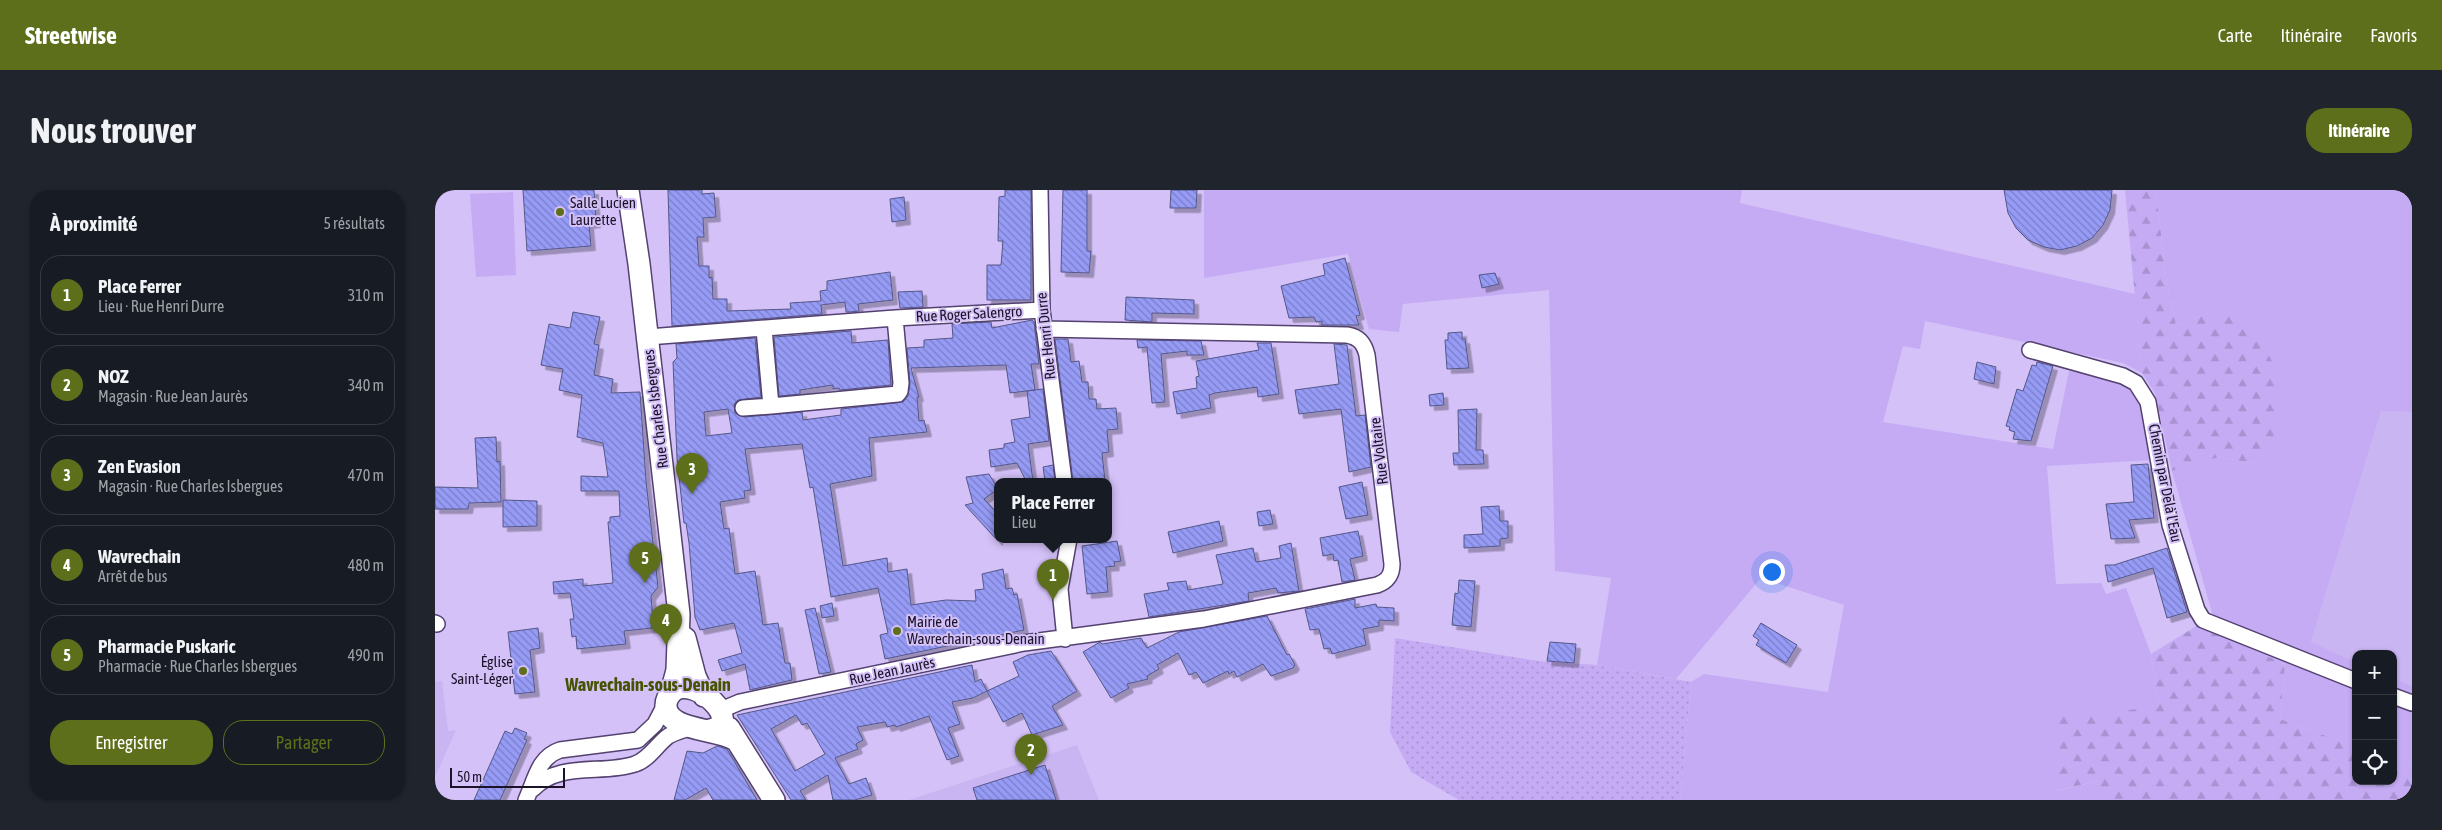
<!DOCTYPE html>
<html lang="fr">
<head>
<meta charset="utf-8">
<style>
	:root { --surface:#171b24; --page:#20242c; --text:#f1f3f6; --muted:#9ea1a6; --line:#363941; --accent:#5e6f1b }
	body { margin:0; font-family:"Asap Condensed",sans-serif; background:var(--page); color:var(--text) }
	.controls { position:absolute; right:15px; bottom:15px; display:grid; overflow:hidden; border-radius:10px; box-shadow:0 1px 4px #0004 }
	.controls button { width:45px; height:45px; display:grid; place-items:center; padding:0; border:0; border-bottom:1px solid var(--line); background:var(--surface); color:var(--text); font:25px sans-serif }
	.scale { position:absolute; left:15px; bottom:12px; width:115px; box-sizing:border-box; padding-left:5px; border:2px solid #1a1226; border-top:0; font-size:14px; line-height:18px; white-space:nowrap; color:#1a1226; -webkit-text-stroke:4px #d4c1f8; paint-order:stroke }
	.you { position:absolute; left:1336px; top:381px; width:18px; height:18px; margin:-12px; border:4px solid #fff; border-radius:50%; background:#1a73e8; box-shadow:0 0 0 8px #1a73e833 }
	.badge { display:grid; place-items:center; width:32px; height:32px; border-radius:50%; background:var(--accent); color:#fff; font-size:16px; font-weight:700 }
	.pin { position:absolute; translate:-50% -41px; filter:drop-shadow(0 1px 2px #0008) }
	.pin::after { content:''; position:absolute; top:26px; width:18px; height:15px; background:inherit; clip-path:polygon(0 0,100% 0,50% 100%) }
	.popup { position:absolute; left:559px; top:288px; width:118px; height:65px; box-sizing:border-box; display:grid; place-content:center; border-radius:10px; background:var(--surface); filter:drop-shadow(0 1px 4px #0005); font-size:16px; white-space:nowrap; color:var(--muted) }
	.popup b { font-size:19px; color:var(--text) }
	.popup::after { content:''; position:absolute; left:50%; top:100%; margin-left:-10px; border:10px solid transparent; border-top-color:var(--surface) }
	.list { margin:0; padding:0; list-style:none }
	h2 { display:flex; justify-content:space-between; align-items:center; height:65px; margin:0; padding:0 20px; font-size:21px }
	h2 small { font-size:16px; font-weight:400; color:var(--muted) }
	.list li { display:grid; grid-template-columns:32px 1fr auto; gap:15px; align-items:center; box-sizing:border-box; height:80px; margin:0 10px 10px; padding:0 10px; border:1px solid var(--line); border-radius:20px }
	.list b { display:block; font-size:19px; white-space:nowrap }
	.list p { margin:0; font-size:16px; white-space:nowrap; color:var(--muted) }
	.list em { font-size:16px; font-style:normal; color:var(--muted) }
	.actions { display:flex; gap:10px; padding:15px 20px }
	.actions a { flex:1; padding:11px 0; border:1px solid var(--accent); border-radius:20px; text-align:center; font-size:18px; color:var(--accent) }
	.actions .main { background:var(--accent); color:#fff }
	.icon { flex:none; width:28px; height:28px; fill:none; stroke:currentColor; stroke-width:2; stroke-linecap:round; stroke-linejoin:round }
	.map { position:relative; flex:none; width:1977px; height:610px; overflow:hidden; border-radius:20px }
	header { display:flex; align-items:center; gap:30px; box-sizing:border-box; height:70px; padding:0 25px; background:var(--accent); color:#fff }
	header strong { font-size:24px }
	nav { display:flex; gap:28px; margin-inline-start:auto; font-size:18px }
	.intro { display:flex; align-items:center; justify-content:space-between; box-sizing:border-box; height:120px; padding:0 30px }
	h1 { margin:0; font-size:35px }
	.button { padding:12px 22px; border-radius:20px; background:var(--accent); color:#fff; font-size:18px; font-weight:700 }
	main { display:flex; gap:30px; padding:0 30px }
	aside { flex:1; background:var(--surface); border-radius:20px; box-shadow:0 1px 4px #0004 }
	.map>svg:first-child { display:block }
	.built { fill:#c9b5f2 }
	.green { fill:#c5abf4 }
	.forest { fill:url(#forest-firs) }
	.garden { fill:url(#garden-dots) }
	.building { fill:url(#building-back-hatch); stroke:#545788; fill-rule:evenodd; filter:url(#shadow) }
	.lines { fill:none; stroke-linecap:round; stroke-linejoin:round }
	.street-casing { stroke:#534170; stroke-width:18 }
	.secondary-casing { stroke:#534170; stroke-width:24 }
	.street { stroke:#fff; stroke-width:15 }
	.secondary { stroke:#fff; stroke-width:21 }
	.poi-dot { fill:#5e6f1b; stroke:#d4c1f8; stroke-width:2 }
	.labels { text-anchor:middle; stroke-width:4; stroke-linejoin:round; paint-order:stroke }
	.poi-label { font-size:15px; fill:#1a1226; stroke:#d4c1f8; text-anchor:start }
	.street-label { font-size:15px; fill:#1a1226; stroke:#d4c1f8 }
	.quarter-label { font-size:18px; font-weight:bold; fill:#455300; stroke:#d4c1f8 }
</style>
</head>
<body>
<header>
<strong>Streetwise</strong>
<nav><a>Carte</a><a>Itinéraire</a><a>Favoris</a></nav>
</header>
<div class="intro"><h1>Nous trouver</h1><a class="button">Itinéraire</a></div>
<main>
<aside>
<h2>À proximité<small>5 résultats</small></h2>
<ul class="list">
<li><span class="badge">1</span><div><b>Place Ferrer</b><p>Lieu · Rue Henri Durre</p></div><em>310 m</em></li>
<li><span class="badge">2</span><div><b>NOZ</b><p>Magasin · Rue Jean Jaurès</p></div><em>340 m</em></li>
<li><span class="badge">3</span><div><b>Zen Evasion</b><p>Magasin · Rue Charles Isbergues</p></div><em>470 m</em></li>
<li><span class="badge">4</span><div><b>Wavrechain</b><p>Arrêt de bus</p></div><em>480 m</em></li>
<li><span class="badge">5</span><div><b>Pharmacie Puskaric</b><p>Pharmacie · Rue Charles Isbergues</p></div><em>490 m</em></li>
</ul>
<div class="actions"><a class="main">Enregistrer</a><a>Partager</a></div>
</aside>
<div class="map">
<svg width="1977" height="610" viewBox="0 0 1977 610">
	<defs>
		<pattern id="forest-firs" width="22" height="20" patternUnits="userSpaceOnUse" patternTransform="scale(1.25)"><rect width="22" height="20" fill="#c5abf4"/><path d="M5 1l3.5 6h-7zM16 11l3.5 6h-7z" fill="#a992d1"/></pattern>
		<pattern id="garden-dots" width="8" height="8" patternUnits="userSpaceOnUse" patternTransform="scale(1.25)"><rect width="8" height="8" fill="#c5abf4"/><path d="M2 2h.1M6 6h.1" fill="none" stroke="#a992d1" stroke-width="1.8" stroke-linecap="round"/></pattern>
		<pattern id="building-back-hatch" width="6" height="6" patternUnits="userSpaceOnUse" patternTransform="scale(1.25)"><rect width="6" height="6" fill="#969bf6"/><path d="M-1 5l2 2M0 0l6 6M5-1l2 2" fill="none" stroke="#7a7dc7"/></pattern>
		<filter id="shadow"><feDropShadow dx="4.5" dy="4.5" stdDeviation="0" flood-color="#0004"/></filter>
	</defs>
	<rect width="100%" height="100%" fill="#d4c1f8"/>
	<path class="built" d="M1946 221 1977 222V496L1958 488V464H1921V472L1876 452Z
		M7 491 13 541 21 540 0 587V492Z
		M642 555 664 610H474Z"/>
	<path class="green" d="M769 0H1307L1305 13 1700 104 1707 183 1688 173 1490 131 1485 159 1468 156 1448 232 1618 259 1634 181C1650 184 1668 186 1683 192 1710 202 1714 245 1717 270L1612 276 1621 394 1666 393 1671 404 1691 398 1716 464 1724 517 1621 601 1664 591 1670 610H1245L1256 492 1269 484 1393 502 1409 415 1326 388 1241 489 1162 475 1176 388 1120 381 1114 100 968 114 964 142 934 139 913 64 769 88Z
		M1721 0H1977V222L1946 221 1876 452 1921 472V557L1845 529 1850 474 1763 435 1778 426 1737 281 1784 267 1824 274 1779 121 1741 135 1731 88Z
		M78 2 81 85 41 87 35 4Z
		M1958 488 1977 496V577L1958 570Z"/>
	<path class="forest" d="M1690 0H1721L1731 88 1741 135 1779 121 1816 133 1844 184 1838 255 1824 274 1784 267 1737 281 1720 203 1707 183Z
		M1763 435 1850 474 1845 529 1921 557V591H1958V570L1977 577V610H1670L1663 591 1620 601 1623 527 1724 517 1716 464Z"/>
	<path class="garden" d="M960 448 1103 471 1162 475 1256 492 1245 610H1024L976 582 955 542Z"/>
	<path class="building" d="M88 0H159L161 33 154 34 156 56 92 61Z
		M233 0H267V4L279 3 281 27 268 28 269 47H262L264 76H274V88L277 87 278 109H292V121L356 119 355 113 386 111 385 101 392 100V91L455 82 458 110 423 114 424 121 415 122H411L410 112 386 115 387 124 237 136Z
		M570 0H596V110H552V75H566L568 51H563L564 7 570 6Z
		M628 0H652V61H656L654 83 626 82Z
		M736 0H762L761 18H735Z
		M1569 0H1677L1675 20 1668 35 1657 48 1642 56 1625 60 1609 57 1593 50 1581 38 1573 23Z
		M469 7 471 30 457 32 455 9Z
		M910 68 925 125 921 126 924 135H887V131L881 132 879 127 854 128 846 96 890 85 888 74Z
		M1060 83 1064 94 1047 98 1044 85Z
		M487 101 488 117 465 118 463 102Z
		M691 107 759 110V124L717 123V132L690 130Z
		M138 122 165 127 159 154 164 155 159 185 178 189 176 203 205 202 211 291 223 397 216 406 218 430H216L217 438 189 441 191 454 142 459 141 446 137 447 135 429H139L135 403 119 404 118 392 148 389V396L178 393 173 332H175V327L185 326 184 301H146V286L173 287 168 253 142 247 147 205 124 200 128 179 106 175 114 134 135 138Z
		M597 130 599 132 604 174H596L600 200 575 203 571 175 476 178 484 207H482L484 231 489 230 492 242 434 248 437 286 395 294 408 376 452 368 453 382 472 379 476 415 511 410 541 411 540 400 549 399 547 384 568 379 571 399 577 398 579 405 582 404 589 440 450 469 445 445 453 443 443 398 396 407 378 297 375 298 367 254 310 259 316 300 309 301 310 308 285 312 289 339 294 338 300 384 320 381 328 435 343 433 350 473H355L357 490 315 500 310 474 287 481 283 470 307 463 299 433 265 440 260 427 254 353 251 333H249L242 268 238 172 242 168 241 154 320 148 326 207 303 210 299 214 300 223 309 227 367 222 368 230 406 225V219L468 212 473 206 475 194 472 158 489 157V150L518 148 517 134 556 132 557 138ZM293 219 297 243 271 246 269 222Z
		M416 141 417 153 453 150 456 195 405 200 404 198 398 199V195L365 200V204L344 206 339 147Z
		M1027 142V149H1030L1034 178 1012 179 1010 150H1013V143Z
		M620 149H633L636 172 644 171 647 192H653L654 209H661L662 219 681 218 683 239 672 240 674 262 667 263 670 291H638Z
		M702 150 766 151 769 165H752V161L726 164 730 212 717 213 712 157 703 158Z
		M822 153H836L844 204 823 207 822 197 780 203 774 205 776 218 742 224 738 202 762 198 761 187 764 186 761 171 824 160Z
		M899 154 912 155 921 226 930 225 936 277 914 282 906 219 864 224 860 200 904 194Z
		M1542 172 1561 177 1559 194 1539 189Z
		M1602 172 1618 176 1596 251 1578 249 1580 242 1574 240 1575 237 1571 236 1582 199 1588 201 1597 175 1601 176Z
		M608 199 614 251 593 254 598 291H591L582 273 556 277 554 260 569 258V254L580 252 576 230 595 227 592 201Z
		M1008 203 1009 215 995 216 994 205Z
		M1042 219 1041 260H1048L1049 274 1019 275 1018 263H1024L1023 220Z
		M61 247 62 272 65 271 66 312 34 313 33 319H0V297L43 298 40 248Z
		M1713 274 1719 328 1694 330 1700 348 1676 349 1671 314 1699 312 1696 275Z
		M618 275 620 291H610L608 277Z
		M554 284 563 299 549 309 563 324V351L530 315 538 313 531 287Z
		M927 292 933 325 911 329 904 297Z
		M68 310 102 311V336L68 337Z
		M1064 316 1065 331H1073V348L1065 349V356L1029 358V345L1048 344 1046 317Z
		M835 320 838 334 824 336 822 322Z
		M784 331 788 351 738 363 733 342Z
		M923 341 928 366 915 369 920 390 907 392 903 370 899 371 898 364 888 366 885 348Z
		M682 351 686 371 679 372 680 376 671 377 673 402 652 404 647 356Z
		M856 353 864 401 843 403 841 398 813 403 814 411 714 427 709 404 734 400 732 393 751 391 753 400 788 394 781 365 818 358 821 372 846 368 844 356Z
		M1732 358 1752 422 1732 428 1718 378 1673 392 1670 375H1679Z
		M1024 390 1040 391 1036 437 1017 435 1020 403 1023 404Z
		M920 409V418L941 414 942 417 959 418V431L944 430V436L928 439 931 455 897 464 895 458 889 459 884 439 875 440 870 419Z
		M397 413 399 426 387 428 385 416Z
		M380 418 396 482 384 484 370 420Z
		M832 426 852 465 854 464 860 475 858 478 836 486 828 474 802 487 799 481 794 484 793 481 768 493 761 482 754 485 743 463 722 475 724 479 712 486 713 489 692 494 694 498 676 508 648 462 665 452 667 454 706 448 712 458 744 442Z
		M1326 433 1362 455 1351 473 1321 455 1324 450 1318 446Z
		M103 438 105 458 95 460 100 502 80 504 73 442Z
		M1115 452 1141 454 1139 473 1112 471Z
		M616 461 642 501 617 516 628 535 597 545 587 523 568 532 552 501 584 486 578 472 593 465Z
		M537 475 540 492 546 489 552 501 538 508 517 512 525 534 513 538 524 566 512 570 494 526 461 537 460 535 452 537 450 532 422 537 428 550 421 554 423 559 400 568 414 594 431 588 437 605 420 610H398L393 585 365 601 371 610H356L302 525ZM361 525 367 535 372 533 390 564 360 581 336 539Z
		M80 538 92 543 89 549 92 550 65 610H39L70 541 77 544Z
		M282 556 292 559 322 610H278L271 598 250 610H239L252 561 268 563Z
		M610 575 621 610H542L538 598Z"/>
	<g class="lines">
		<defs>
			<path id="street" d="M605 0 607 120 629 291
				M329 139 336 216 463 204 465 201 466 193 460 128
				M213 147 460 128 607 120
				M1595 160 1688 186 1701 193 1713 212 1735 335 1762 420 1768 430 1921 491
				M308 218 336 216
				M0 433 2 434
				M630 449 625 399 634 349
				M1958 506 1977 513
				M286 520 305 512 589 453 769 429 942 395C953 391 957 385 957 374L932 165C929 153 924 147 912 145L609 139
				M98 599C124 571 167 585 200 574 213 570 221 556 232 547 239 542 249 540 257 537
				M91 610C100 591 103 567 125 560L203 550 220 534 231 513"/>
			<path id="secondary" d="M193 0 204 74 244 424 242 480 236 503
				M250 448 260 486 269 506
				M294 538 339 610
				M275 540C311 533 259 484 238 501 234 505 231 510 231 515 230 541 282 538 301 550"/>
		</defs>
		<use href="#street" class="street-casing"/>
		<use href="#secondary" class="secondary-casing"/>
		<use href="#street" class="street"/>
		<use href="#secondary" class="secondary"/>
	</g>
	<g class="poi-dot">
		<circle cx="125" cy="22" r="5"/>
		<circle cx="462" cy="441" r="5"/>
		<circle cx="88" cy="481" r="5"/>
	</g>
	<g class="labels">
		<g class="poi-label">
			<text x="135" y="18">Salle Lucien<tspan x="135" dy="17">Laurette</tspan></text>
			<text x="472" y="437">Mairie de<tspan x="472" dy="17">Wavrechain-sous-Denain</tspan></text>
			<text x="78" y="477" text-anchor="end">Église<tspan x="78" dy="17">Saint-Léger</tspan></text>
		</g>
		<g class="street-label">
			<text transform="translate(534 124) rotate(-3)" y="5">Rue Roger Salengro</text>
			<text transform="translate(611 146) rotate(-96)" y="5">Rue Henri Durre</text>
			<text transform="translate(221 219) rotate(-97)" y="5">Rue Charles Isbergues</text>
			<text transform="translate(944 261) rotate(-97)" y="5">Rue Voltaire</text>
			<text transform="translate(1730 293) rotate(79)" y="5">Chemin par Delà l'Eau</text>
			<text transform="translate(457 481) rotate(-12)" y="5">Rue Jean Jaurès</text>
		</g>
		<g class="quarter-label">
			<text x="213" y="501">Wavrechain-sous-Denain</text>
		</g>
	</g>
</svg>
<div class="controls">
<button>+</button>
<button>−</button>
<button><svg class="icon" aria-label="locate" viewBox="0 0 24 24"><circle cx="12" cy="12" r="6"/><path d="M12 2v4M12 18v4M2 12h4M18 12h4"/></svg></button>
</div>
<div class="scale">50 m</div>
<div class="you"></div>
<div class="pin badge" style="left:618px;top:410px">1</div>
<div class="popup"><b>Place Ferrer</b>Lieu</div>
<div class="pin badge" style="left:596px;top:585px">2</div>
<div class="pin badge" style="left:257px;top:304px">3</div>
<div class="pin badge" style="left:231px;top:455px">4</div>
<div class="pin badge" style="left:210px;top:393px">5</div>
</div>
</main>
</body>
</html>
